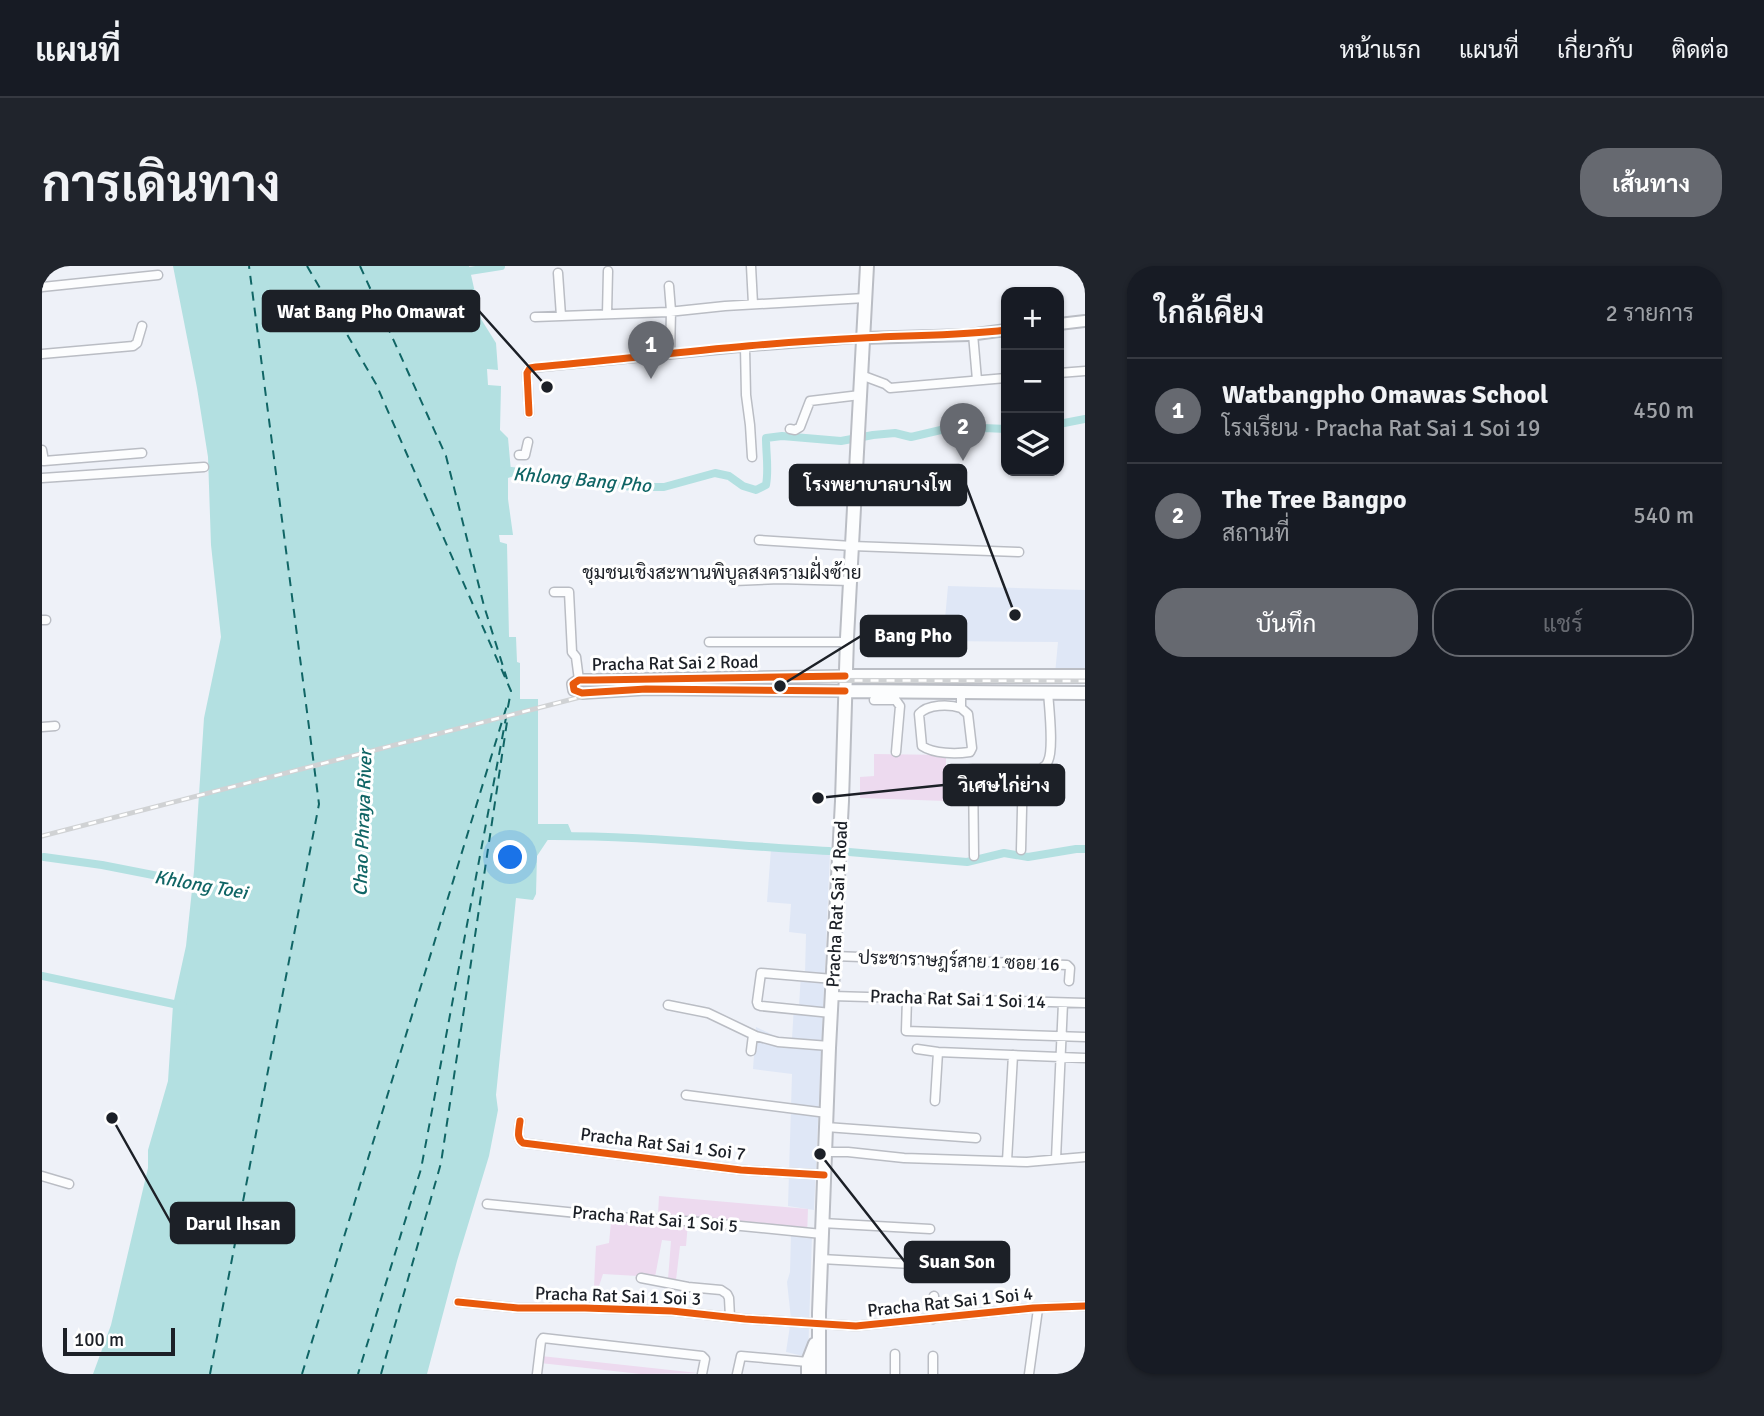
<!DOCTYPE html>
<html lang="th">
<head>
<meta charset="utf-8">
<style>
	:root { --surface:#171b24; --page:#20242c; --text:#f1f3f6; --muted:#9ea1a6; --line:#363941; --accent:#666970 }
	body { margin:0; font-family:Signika,Sarabun,sans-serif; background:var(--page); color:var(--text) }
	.controls { position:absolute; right:21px; top:21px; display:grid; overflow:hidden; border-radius:14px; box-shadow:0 2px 5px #0004 }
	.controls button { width:63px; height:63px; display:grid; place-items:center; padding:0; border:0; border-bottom:2px solid var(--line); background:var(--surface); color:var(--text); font:35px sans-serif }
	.scale { position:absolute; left:21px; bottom:18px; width:112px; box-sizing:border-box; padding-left:7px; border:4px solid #1c2027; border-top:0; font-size:19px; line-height:24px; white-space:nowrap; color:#1c2027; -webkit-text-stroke:5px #fff; paint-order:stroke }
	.you { position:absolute; left:469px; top:592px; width:24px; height:24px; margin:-18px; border:5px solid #fff; border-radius:50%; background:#1a73e8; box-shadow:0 0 0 10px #1a73e833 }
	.badge { display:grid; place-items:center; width:46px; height:46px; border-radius:50%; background:var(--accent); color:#fff; font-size:23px; font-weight:700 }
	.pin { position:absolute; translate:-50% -58px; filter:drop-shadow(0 2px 4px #0008) }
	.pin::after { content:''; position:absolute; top:37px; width:24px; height:21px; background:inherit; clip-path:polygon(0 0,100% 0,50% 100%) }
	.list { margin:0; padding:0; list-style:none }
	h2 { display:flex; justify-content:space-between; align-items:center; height:91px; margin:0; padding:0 28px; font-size:30px }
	h2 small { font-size:23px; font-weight:400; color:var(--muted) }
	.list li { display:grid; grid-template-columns:46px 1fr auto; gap:21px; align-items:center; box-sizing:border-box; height:105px; padding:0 28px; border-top:2px solid var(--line) }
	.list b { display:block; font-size:26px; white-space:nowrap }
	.list p { margin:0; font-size:23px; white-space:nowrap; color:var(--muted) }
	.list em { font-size:23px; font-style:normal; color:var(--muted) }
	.actions { display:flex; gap:14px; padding:21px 28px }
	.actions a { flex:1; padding:16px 0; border:2px solid var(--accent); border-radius:28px; text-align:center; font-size:24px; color:var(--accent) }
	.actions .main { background:var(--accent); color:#fff }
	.icon { flex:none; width:38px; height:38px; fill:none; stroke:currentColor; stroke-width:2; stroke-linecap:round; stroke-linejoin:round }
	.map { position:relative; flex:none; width:1043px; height:1108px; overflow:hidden; border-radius:28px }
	header { display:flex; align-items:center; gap:42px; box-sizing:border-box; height:98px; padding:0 35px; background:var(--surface); border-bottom:2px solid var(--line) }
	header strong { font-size:33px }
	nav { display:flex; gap:38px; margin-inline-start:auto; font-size:24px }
	.intro { display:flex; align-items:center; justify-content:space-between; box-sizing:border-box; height:168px; padding:0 42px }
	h1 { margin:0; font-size:49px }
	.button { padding:18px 32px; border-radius:28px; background:var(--accent); color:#fff; font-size:24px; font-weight:700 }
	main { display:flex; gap:42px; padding:0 42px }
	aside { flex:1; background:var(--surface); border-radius:28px; box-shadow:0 2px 5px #0004 }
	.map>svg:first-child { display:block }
	.built { fill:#dfe7f6 }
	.green { fill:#eddaef }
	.water { fill:#b3e0e1 }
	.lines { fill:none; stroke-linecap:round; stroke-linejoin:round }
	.canal { stroke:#b3e0e1; stroke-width:8 }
	.ferry { stroke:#106565; stroke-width:2; stroke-dasharray:9 7; stroke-linecap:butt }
	.minor-casing { stroke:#babdc4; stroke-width:11 }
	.tertiary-casing { stroke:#babdc4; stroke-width:14 }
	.secondary-casing { stroke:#babdc4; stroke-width:16 }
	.minor { stroke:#fcfdfe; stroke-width:8 }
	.tertiary { stroke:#fcfdfe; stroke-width:10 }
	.secondary { stroke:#fcfdfe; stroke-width:12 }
	.rail-casing { stroke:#d0d2d4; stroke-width:5 }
	.rail { stroke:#fff; stroke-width:2.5; stroke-dasharray:8; stroke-linecap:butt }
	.cycleway-casing { stroke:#fff; stroke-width:11 }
	.cycleway { stroke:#e8590c; stroke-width:7 }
	.labels { text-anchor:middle; stroke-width:6; stroke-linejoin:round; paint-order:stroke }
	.street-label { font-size:18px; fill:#1c2027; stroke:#fff }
	.water-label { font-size:19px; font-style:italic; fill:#106565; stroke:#fff }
	.neighbourhood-label { font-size:19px; fill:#1c2027; stroke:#fff }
	.leader { fill:none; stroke:#1c2027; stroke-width:2.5 }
	.callout-dot { fill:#1c2027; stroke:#fff; stroke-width:2.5 }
	.callout { fill:#1c2027; stroke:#1c2027; stroke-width:2.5 }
	.callout-label { font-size:19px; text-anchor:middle; font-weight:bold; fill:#fff }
</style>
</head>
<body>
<header>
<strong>แผนที่</strong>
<nav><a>หน้าแรก</a><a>แผนที่</a><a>เกี่ยวกับ</a><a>ติดต่อ</a></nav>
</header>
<div class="intro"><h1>การเดินทาง</h1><a class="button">เส้นทาง</a></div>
<main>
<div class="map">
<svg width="1043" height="1108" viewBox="0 0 1043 1108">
	<rect width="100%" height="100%" fill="#eef1f8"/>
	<path class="built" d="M906 320 1043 324V408H1013L1016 376 901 375Z
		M729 583 788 587 772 944 746 940 750 808 711 803 714 761 735 771 750 773 752 740H757L759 708H763L764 668 747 666 749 638 725 636Z
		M749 968 770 970 766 1091 744 1086 749 1053 745 1016 748 1006Z"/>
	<path class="green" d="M832 488 904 489V535L818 532V511L832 510Z
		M617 930 766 943 765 970 646 957 644 980H638L634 1014 626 1013 629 975 620 974 613 1011 561 1008 557 1020H552L554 980 567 977 570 946 616 949Z
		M499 1090 656 1107 599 1108 498 1097Z"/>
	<path class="water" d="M131 0H427L439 53 454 77 456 104 445 103 446 119 459 120 458 164 466 172 469 205 475 209 466 212V233L471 269H457L458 276 465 278 467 371H474L475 396 478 397V433H496V558H526L531 570 525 567 509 569 495 590 494 628 491 634 474 632 454 829 456 844 447 890 415 995 385 1108H51L69 1059 106 902V884L126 815 131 739 144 680 152 605 162 452 179 371 169 279 166 191 155 122Z"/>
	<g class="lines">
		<path class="canal" d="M421 6 459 0
			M1017 158 1043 153
			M459 206 469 205 512 210 522 213 554 214 589 221H622L673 207 687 210 701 220 714 224 724 219C727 203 724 189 724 172L740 170 799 175 831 169 853 167 869 171 903 163 942 162 964 163
			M500 570C596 569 691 580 787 585
			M807 586 925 596 962 587 986 591 1034 583H1043
			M2 591 60 599 157 618
			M0 710 141 740"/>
		<path class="ferry" d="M265 0 334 118 469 425 379 903 316 1108
			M318 0 404 190 442 340 465 413
			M168 1108 277 538 207 0
			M260 1108 466 436
			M339 1108 399 897 465 456"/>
		<defs>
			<path id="minor" d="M709 0 711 38
				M516 7 519 50
				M627 20 629 45 628 88
				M0 21 116 9
				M565 48 566 5
				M493 51 626 46 683 40 823 32
				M931 68 935 114
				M703 81 704 129 708 159 710 191
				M0 88 91 80 95 77 100 60
				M1017 107 1043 105
				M819 109 843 118 848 122 964 112
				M487 147 485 107 488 102 703 81 820 72
				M748 163 753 164 758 161 768 135 818 129
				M0 184 2 195 100 187
				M477 189H483L486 176
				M0 212 162 201
				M753 212 814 211
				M717 274 810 280 977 286
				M692 315 737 313 808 315
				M512 326H527L530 386 534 391 537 414
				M0 354H4
				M667 376H804
				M853 433 858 440 854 486
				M832 434H851L853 433V428
				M919 442 926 448 930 482 928 486C914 488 892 488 880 480L877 448C886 438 907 438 919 442V426
				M0 461 13 460
				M931 503 932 590
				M911 505 931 503H998C1003 500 1004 500 1006 495 1012 483 1007 441 1006 426
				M979 584 981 503
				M792 690 1025 699 1028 702 1027 715
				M790 730 1043 737
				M865 732 864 765 1043 771
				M626 739 666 747 714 770 736 776 787 780
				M789 747 719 740 716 739 715 736 719 707 791 713
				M875 783 896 786 1043 792
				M709 785 711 769
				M644 829 785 847
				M893 835 896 786
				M478 855C477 864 474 872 481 877L699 904 782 909
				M784 861 934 872
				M783 886H806L862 892 985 896 1043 891
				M1014 893 1021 737
				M965 895 971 789
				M0 910 27 918
				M445 938 575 951 658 956 780 968
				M780 957 888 963
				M779 993 887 999
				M599 1012 646 1021 679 1024 685 1028 687 1032 688 1051
				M416 1036 476 1042H543L630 1045 703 1053 814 1060 991 1042 1043 1040
				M891 1053C889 1046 893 1038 892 1030
				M495 1108 499 1075 501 1072 660 1090 663 1093 660 1108
				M695 1108 699 1090 766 1096
				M853 1108V1088
				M891 1108V1090
				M987 1108 996 1043"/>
			<path id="tertiary" d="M1017 58 1043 55
				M820 72 927 69 964 64
				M803 425 604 423 540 427 532 424 531 418 537 414H552L803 410"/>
			<path id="secondary" d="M803 410H1043
				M803 425 1043 427
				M766 1108V1096L773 1078
				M777 1108V1047L787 782 800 535 805 372 825 0"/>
		</defs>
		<use href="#minor" class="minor-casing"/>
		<use href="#tertiary" class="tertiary-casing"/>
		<use href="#secondary" class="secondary-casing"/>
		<use href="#minor" class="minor"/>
		<use href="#tertiary" class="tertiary"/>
		<use href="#secondary" class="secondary"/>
		<defs>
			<path id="rail" d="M0 570 589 418 641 414 1043 415"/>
		</defs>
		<use href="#rail" class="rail-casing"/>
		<use href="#rail" class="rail"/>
		<defs>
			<path id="cycleway" d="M487 147 485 107 488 102 494 101C603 91 711 77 820 72 868 69 916 70 964 64
				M803 425 604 423 540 427 532 424 531 418 537 414H552L803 410
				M478 855C477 864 474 872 481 877L699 904 782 909
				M416 1036 476 1042H543L630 1045 703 1053 814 1060 991 1042 1043 1040"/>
		</defs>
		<use href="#cycleway" class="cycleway-casing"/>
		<use href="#cycleway" class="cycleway"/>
	</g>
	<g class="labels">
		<g class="street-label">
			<text transform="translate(633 397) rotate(-1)" y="6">Pracha Rat Sai 2 Road</text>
			<text transform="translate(795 638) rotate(-87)" y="6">Pracha Rat Sai 1 Road</text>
			<text transform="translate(917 695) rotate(2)" y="6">ประชาราษฎร์สาย 1 ซอย 16</text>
			<text transform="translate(916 733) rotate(2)" y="6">Pracha Rat Sai 1 Soi 14</text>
			<text transform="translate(621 878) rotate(7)" y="6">Pracha Rat Sai 1 Soi 7</text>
			<text transform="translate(613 953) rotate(5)" y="6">Pracha Rat Sai 1 Soi 5</text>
			<text transform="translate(576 1030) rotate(2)" y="6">Pracha Rat Sai 1 Soi 3</text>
			<text transform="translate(908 1036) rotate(-6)" y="6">Pracha Rat Sai 1 Soi 4</text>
		</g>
		<g class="water-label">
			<text transform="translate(540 213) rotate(5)" y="7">Khlong Bang Pho</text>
			<text transform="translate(320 557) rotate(-88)" y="7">Chao Phraya River</text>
			<text transform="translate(159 618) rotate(10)" y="7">Khlong Toei</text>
		</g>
		<g class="neighbourhood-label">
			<text x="680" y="313">ชุมชนเชิงสะพานพิบูลสงครามฝั่งซ้าย</text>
		</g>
	</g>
	<path class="leader" d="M505 121L437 45M973 349L924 219M738 420L819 370M776 532L902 519M70 852L129 957M778 888L863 996"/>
	<g class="callout-dot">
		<circle cx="505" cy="121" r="7"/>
		<circle cx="973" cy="349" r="7"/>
		<circle cx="738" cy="420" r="7"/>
		<circle cx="776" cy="532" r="7"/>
		<circle cx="70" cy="852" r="7"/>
		<circle cx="778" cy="888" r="7"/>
	</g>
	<g class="callout">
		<rect x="221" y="25" width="216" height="40" rx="7"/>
		<rect x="748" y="199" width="176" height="40" rx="7"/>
		<rect x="819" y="350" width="105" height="40" rx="7"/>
		<rect x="902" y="499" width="120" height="40" rx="7"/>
		<rect x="129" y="937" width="123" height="40" rx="7"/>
		<rect x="863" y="976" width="104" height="40" rx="7"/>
	</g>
	<g class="callout-label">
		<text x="329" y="52">Wat Bang Pho Omawat</text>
		<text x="836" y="225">โรงพยาบาลบางโพ</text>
		<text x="871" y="376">Bang Pho</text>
		<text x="962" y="526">วิเศษไก่ย่าง</text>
		<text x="191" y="964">Darul Ihsan</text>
		<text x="915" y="1002">Suan Son</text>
	</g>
</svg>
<div class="controls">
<button>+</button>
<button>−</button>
<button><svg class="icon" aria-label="layers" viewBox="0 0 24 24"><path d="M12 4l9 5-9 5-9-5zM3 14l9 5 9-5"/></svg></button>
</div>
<div class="scale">100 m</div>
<div class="you"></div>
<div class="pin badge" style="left:609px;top:113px">1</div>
<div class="pin badge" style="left:921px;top:195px">2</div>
</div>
<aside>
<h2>ใกล้เคียง<small>2 รายการ</small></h2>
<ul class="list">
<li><span class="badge">1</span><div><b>Watbangpho Omawas School</b><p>โรงเรียน · Pracha Rat Sai 1 Soi 19</p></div><em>450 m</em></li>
<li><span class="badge">2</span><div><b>The Tree Bangpo</b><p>สถานที่</p></div><em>540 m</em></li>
</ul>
<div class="actions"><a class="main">บันทึก</a><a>แชร์</a></div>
</aside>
</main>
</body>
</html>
